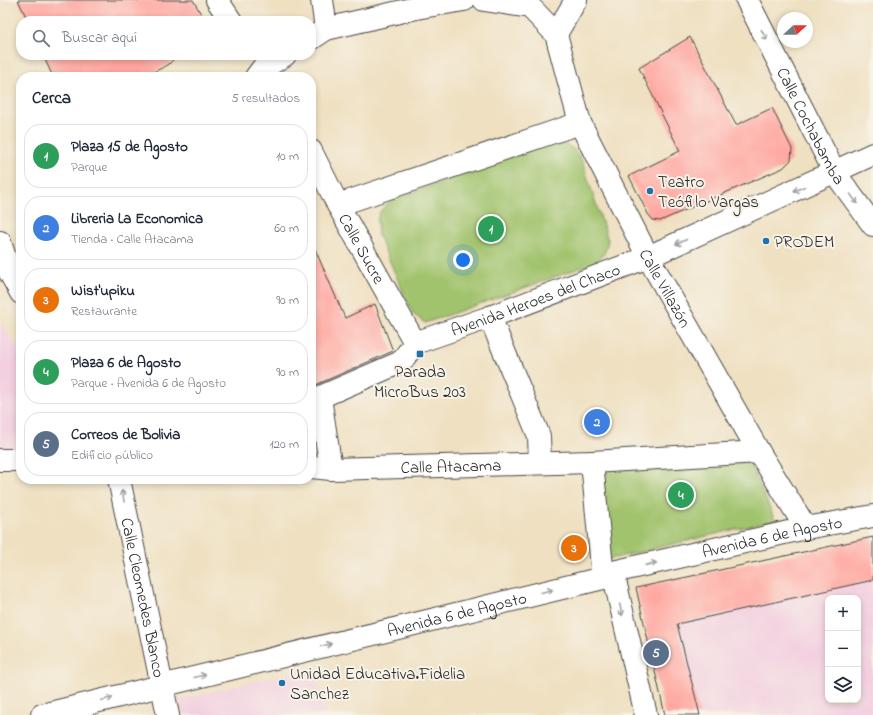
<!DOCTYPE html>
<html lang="es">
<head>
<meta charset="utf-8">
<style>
	:root { --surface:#fff; --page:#f2f2f3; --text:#1f2937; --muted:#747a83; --line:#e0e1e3; --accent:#1f6fb2 }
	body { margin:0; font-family:"Indie Flower",sans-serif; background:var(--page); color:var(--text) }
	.controls { position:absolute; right:12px; bottom:12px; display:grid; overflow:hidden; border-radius:8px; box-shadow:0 2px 6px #0003 }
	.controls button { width:36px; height:36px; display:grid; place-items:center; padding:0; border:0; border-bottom:1px solid var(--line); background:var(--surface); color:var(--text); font:20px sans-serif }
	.compass { position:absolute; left:777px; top:12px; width:36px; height:36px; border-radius:50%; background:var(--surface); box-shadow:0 2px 6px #0003; rotate:69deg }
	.you { position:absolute; left:463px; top:260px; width:14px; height:14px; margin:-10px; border:3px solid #fff; border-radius:50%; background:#1a73e8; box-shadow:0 0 0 6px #1a73e833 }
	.badge { display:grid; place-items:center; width:26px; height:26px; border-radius:50%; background:var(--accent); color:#fff; font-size:13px; font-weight:700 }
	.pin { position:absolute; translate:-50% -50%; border:2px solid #fff; box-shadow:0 1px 4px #0006 }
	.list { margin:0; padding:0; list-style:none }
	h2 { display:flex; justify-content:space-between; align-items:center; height:52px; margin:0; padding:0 16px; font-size:17px }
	h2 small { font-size:13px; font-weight:400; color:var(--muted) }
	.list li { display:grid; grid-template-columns:26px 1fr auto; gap:12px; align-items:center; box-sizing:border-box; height:64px; margin:0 8px 8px; padding:0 8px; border:1px solid var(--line); border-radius:16px }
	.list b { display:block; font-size:15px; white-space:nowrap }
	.list p { margin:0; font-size:13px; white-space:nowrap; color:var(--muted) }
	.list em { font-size:13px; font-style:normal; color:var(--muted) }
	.icon { flex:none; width:22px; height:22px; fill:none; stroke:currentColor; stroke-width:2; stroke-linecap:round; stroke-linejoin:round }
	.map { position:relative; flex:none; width:873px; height:715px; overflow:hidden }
	.search { position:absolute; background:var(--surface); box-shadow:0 2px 6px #0003; left:16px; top:16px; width:300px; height:44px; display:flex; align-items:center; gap:10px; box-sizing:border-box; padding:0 14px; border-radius:16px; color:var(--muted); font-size:15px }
	.panel { position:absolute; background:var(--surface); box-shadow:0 2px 6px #0003; left:16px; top:72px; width:300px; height:412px; border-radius:16px }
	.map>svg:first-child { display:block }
	.built { fill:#f3cfe0; fill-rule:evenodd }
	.park { fill:#a1c36d; stroke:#66774c }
	.building { fill:#ffa7a0 }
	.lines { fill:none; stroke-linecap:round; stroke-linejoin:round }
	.street-casing { stroke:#484642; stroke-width:24 }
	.secondary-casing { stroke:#484642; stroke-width:24 }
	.street { stroke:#fff; stroke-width:22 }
	.secondary { stroke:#fff; stroke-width:22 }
	.oneway { stroke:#a0a0a0 }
	.poi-dot { fill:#1f6fb2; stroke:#f7f3e8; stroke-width:1.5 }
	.labels { text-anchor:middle; stroke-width:4; stroke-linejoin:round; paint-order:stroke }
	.street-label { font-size:17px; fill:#2b2b2b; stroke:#f7f3e8 }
	.poi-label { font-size:17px; fill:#2b2b2b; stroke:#f7f3e8; text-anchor:start }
</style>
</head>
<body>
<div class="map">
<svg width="873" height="715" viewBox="0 0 873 715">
	<rect width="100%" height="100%" fill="#f7f3e8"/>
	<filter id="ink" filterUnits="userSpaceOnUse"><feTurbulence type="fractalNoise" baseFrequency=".025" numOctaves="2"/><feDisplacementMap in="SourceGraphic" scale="8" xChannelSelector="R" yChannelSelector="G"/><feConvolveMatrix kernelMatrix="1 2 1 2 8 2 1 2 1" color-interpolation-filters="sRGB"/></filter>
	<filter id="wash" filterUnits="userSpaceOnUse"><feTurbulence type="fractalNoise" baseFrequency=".012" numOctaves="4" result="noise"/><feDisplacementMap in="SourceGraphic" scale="16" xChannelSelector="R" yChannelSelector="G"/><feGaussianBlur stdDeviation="0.9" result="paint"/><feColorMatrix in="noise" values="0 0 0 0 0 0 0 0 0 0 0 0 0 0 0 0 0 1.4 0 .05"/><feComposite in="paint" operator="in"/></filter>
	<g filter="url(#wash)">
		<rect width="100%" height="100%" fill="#efe0c1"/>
		<path class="built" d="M0 321 21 353V448H0Z
			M873 580V715H665L645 631ZM828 598H858V700H828Z
			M314 667 325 715H183L179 700Z"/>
		<path class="park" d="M551 142C567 144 574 146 582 161L608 240C606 254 603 257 591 264L443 317 425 323 413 314 378 235C376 216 377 213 391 200Z
			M750 463 775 520 606 560 596 470Z"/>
		<g id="blocks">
			<path class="building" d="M18 0H193L205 21H28Z
				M690 37 736 125 772 108 792 149 791 160 783 168 660 221 653 220 648 214 629 176 680 151 639 68Z
				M43 55H178L168 65 143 77H53Z
				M311 240 345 318 375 304 393 351 311 387Z
				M873 537V580L677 624 700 715H665L636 588Z"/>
		</g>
	</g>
	<g filter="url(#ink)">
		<use href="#blocks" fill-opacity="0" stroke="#484642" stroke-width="1"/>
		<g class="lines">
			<defs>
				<g id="street">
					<path d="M217 0 231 21"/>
					<path d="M322 0 326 29"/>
					<path id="s1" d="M484 0 530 7 556 34 580 123 648 257 759 452 806 528"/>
					<path d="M556 34 576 0"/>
					<path d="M311 39 326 29 416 8 464 0"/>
					<path d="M256 77 262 69 285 55"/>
					<path id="s2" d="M311 151 338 205 415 343"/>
					<path d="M338 205 580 123"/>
					<path d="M0 242 10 273 21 293"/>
					<path d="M490 317 539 436 540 463"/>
					<path id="s3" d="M415 343 490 317 648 257 873 154"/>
					<path d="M320 398 331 469"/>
					<path d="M311 401 401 362 415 343"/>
					<path d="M0 460H21"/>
					<path d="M592 462 603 578"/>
					<path id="s4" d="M311 467 331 469 592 462 759 452"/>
					<path id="s5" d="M119 479 168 715"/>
				</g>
				<g id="secondary">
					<path id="s6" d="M747 0 835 173 873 225"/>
					<path d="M613 572 646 715"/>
					<path id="s7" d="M42 715 603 578 613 572 806 528 873 516"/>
				</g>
			</defs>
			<use href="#street" class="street-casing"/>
			<use href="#secondary" class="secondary-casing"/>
			<use href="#street" class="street"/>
			<use href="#secondary" class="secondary"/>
		</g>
		<defs><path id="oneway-shaft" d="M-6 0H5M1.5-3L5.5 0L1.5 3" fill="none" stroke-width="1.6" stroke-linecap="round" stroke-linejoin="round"/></defs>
		<g class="oneway">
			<use href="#oneway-shaft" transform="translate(764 35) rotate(63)"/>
			<use href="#oneway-shaft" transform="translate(799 189) rotate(156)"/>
			<use href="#oneway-shaft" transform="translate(854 199) rotate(54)"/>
			<use href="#oneway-shaft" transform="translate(681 242) rotate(156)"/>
			<use href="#oneway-shaft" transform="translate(123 496) rotate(-102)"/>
			<use href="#oneway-shaft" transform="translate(651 564) rotate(-13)"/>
			<use href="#oneway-shaft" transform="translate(547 591) rotate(-14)"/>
			<use href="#oneway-shaft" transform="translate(621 610) rotate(77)"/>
			<use href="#oneway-shaft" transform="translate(326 645) rotate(-14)"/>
			<use href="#oneway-shaft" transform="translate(200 676) rotate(-14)"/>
			<use href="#oneway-shaft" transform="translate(107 699) rotate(-14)"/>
		</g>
	</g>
	<g class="poi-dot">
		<circle cx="650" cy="191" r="4"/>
		<circle cx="766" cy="241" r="4"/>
		<rect x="416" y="350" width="8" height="8" rx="2"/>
		<circle cx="282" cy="683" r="4"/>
	</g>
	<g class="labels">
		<g class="street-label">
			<text dy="6" stroke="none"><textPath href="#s6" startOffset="141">Calle Cochabamba</textPath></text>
			<text dy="6" stroke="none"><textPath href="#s2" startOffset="110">Calle Sucre</textPath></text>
			<text dy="6" stroke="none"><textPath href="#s1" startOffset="362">Calle Villazón</textPath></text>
			<text dy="6" stroke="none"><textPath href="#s3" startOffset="128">Avenida Heroes del Chaco</textPath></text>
			<text dy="6" stroke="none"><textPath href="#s4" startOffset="140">Calle Atacama</textPath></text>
			<text dy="6" stroke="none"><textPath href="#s7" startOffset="752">Avenida 6 de Agosto</textPath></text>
			<text dy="6" stroke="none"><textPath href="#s5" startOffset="121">Calle Cleomedes Blanco</textPath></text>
			<text dy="6" stroke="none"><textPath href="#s7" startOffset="427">Avenida 6 de Agosto</textPath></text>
		</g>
		<g class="poi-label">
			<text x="658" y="187">Teatro<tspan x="658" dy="20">Teófilo Vargas</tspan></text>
			<text x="774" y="247">PRODEM</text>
			<text x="420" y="377" text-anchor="middle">Parada<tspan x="420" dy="20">MicroBus 203</tspan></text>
			<text x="290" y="679">Unidad Educativa.Fidelia<tspan x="290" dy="20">Sanchez</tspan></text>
		</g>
	</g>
</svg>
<div class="controls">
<button>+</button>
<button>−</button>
<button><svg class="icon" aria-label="layers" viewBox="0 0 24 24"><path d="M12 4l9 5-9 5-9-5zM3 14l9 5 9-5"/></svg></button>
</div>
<svg class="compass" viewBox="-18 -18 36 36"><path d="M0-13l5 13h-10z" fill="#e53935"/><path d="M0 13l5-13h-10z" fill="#747a83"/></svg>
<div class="you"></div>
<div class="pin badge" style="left:491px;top:229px;background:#2e9e5b">1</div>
<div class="pin badge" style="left:597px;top:422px;background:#3f7fe0">2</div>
<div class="pin badge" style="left:574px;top:548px;background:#e8710a">3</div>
<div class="pin badge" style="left:681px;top:495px;background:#2e9e5b">4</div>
<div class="pin badge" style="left:656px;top:653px;background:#5c6f8a">5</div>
<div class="search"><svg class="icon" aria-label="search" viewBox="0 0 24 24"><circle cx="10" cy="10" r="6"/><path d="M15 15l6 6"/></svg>Buscar aquí</div>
<section class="panel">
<h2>Cerca<small>5 resultados</small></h2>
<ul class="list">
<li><span class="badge" style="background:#2e9e5b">1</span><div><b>Plaza 15 de Agosto</b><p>Parque</p></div><em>10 m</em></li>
<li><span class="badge" style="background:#3f7fe0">2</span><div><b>Libreria La Economica</b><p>Tienda · Calle Atacama</p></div><em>60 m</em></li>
<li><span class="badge" style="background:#e8710a">3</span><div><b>Wist'upiku</b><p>Restaurante</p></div><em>90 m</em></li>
<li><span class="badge" style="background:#2e9e5b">4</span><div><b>Plaza 6 de Agosto</b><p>Parque · Avenida 6 de Agosto</p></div><em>90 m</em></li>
<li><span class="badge" style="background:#5c6f8a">5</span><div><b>Correos de Bolivia</b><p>Edificio público</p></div><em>120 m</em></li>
</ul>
</section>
</div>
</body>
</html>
